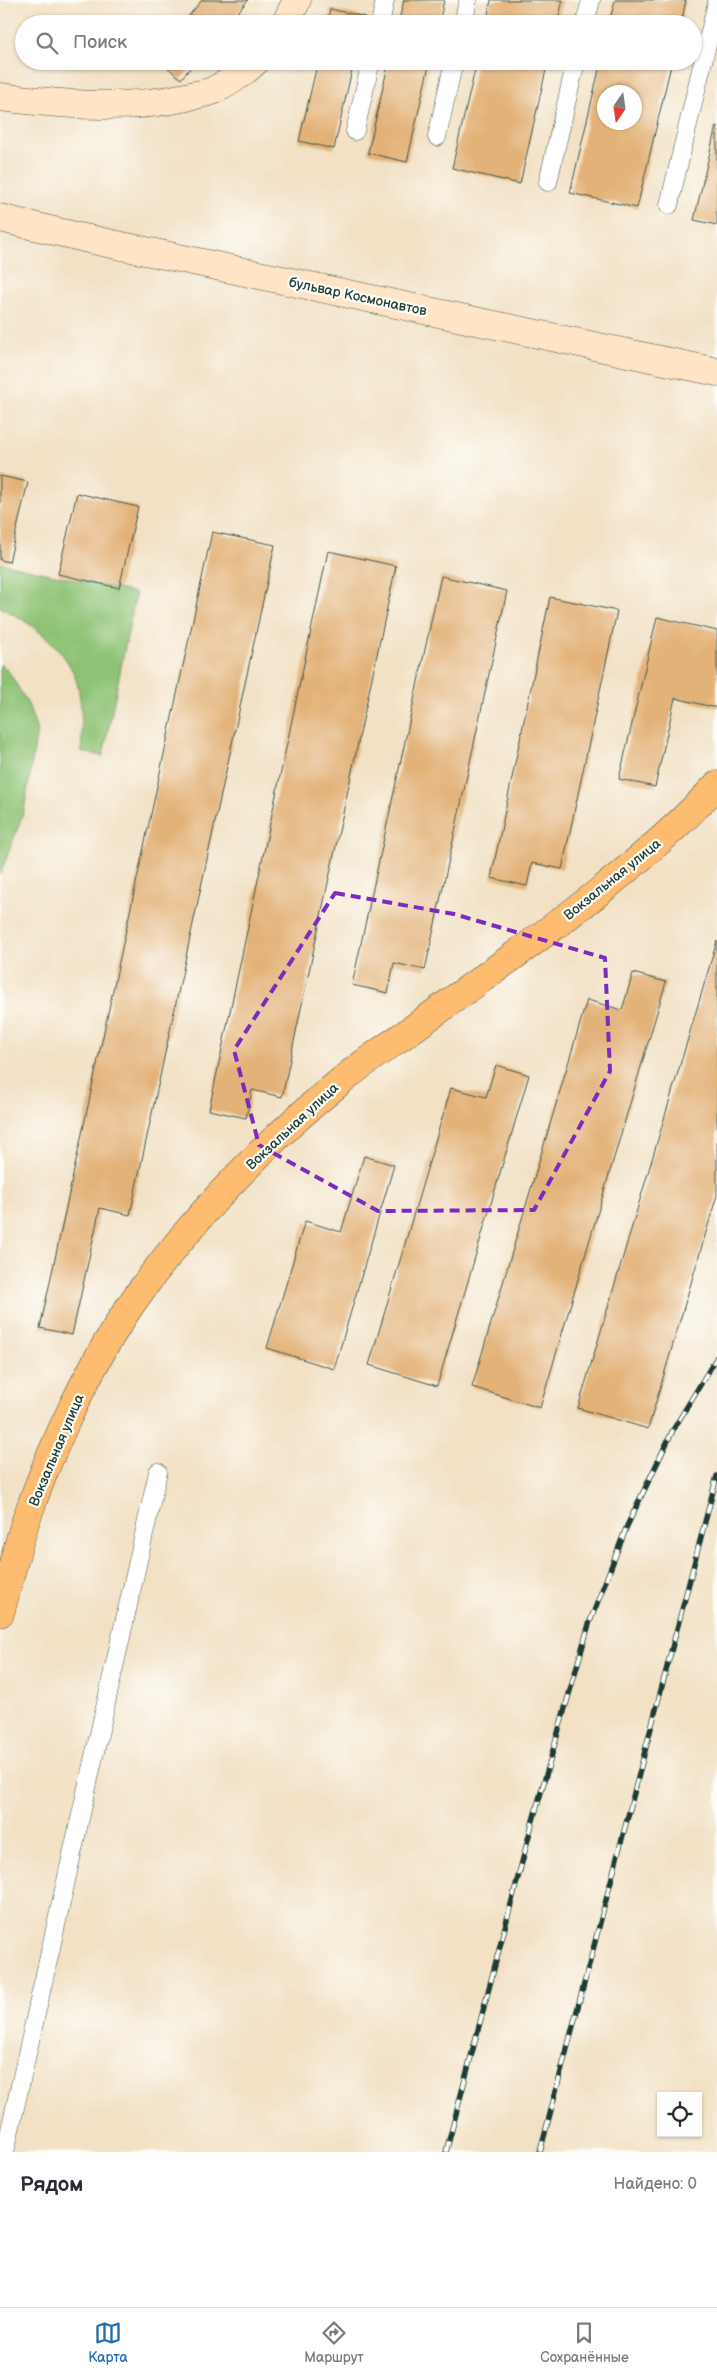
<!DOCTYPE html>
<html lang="ru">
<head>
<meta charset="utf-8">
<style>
	:root { --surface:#fff; --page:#f7f7f7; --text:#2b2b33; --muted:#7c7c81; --line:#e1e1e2; --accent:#1f6fb2 }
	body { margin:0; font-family:"Balsamiq Sans",sans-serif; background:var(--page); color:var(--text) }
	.controls { position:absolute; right:15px; bottom:15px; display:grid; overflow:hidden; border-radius:0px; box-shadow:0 1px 4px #0004 }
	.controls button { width:45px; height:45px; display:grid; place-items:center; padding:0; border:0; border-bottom:1px solid var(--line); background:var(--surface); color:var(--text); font:25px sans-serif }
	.compass { position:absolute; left:597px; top:85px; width:45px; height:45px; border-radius:50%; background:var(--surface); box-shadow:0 1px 4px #0004; rotate:193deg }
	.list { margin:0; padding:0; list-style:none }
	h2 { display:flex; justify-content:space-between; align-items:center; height:65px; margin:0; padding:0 20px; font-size:21px }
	h2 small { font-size:16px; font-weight:400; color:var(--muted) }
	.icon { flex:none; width:28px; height:28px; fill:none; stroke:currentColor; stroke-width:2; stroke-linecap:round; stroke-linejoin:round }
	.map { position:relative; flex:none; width:717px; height:2152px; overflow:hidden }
	.search { position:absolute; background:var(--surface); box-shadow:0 1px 4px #0004; left:15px; right:15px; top:15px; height:55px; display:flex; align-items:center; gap:12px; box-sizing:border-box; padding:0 18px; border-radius:28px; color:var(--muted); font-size:19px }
	.sheet { height:155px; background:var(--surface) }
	nav { display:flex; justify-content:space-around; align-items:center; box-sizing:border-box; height:70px; border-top:1px solid var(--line); background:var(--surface); font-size:14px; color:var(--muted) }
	nav a { display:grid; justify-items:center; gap:2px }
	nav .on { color:var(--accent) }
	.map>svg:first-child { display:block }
	.green { fill:#8ec375; stroke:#568054 }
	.building { fill:#e3b279; fill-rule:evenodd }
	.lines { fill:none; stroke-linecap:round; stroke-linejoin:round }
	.lane-casing { stroke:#3f564a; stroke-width:19 }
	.secondary-casing { stroke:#3f564a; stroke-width:29 }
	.primary-casing { stroke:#3f564a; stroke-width:29 }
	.lane { stroke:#fff; stroke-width:18 }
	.secondary { stroke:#ffe4c6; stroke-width:28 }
	.primary { stroke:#febc70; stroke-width:28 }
	.rail-casing { stroke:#1f3d34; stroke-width:5.5 }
	.rail { stroke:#fdfcf7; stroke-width:4; stroke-dasharray:11; stroke-linecap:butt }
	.marked { fill:none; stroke:#7b2cbf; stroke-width:4; stroke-dasharray:10 6; stroke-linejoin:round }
	.labels { text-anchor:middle; stroke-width:4.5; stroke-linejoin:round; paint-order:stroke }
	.street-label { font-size:14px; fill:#1f3d34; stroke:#fdfcf7 }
</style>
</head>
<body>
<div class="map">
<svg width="717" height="2152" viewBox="0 0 717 2152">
	<rect width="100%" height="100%" fill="#fdfcf7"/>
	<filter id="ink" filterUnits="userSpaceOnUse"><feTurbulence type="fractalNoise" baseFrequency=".02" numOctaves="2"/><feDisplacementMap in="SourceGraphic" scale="10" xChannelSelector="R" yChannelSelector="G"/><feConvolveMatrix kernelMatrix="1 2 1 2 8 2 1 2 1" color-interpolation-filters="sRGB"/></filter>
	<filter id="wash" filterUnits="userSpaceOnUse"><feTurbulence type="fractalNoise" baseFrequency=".0096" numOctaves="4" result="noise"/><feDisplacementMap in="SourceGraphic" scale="20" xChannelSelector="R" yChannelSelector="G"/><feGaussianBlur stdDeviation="1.12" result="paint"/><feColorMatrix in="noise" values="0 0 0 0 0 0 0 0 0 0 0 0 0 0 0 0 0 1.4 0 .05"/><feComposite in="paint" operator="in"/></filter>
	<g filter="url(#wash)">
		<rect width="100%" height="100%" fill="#f2e1c5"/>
		<path class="green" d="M0 563 136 593 103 756 82 752C81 731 83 704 77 683 67 647 31 623 0 607Z
			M0 664 9 672 28 704 37 731 24 811 0 875Z"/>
		<g id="blocks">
			<path class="building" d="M202 0H248L228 24H182Z
				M404 0H444L439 24H398Z
				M491 0H563L557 24H486Z
				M615 0H686L681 24H609Z
				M330 9 365 17 363 24H327Z
				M160 61H196L181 79Z
				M318 61H354L334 149 299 141Z
				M389 61H430L407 162 368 153Z
				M477 61H548L520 184 452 168Z
				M601 61H672L637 208 570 193ZM604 92H634V122H604Z
				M716 126H717V225L694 220Z
				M0 476 28 482 9 562 0 560Z
				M77 493 138 507 119 588 58 574Z
				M212 532 275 545 130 1215 100 1208 72 1335 40 1328Z
				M328 551 396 566 282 1097 252 1090 246 1118 209 1110Z
				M441 576 507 591 425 970 394 963 388 993 352 985Z
				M550 597 617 611 562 869 532 863 527 886 491 878Z
				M657 617 717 631V708L675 698 655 787 619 779Z
				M717 941V1195L648 1429 578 1408Z
				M633 973 666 982 540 1408 472 1387 587 1000 622 1010Z
				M496 1065 529 1075 437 1386 369 1365 451 1088 486 1097Z
				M364 1156 394 1165 334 1369 267 1348 305 1221 341 1232Z"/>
		</g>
	</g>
	<g filter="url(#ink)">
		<use href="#blocks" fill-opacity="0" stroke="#3f564a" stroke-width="1"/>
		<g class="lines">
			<defs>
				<path id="lane" d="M380 24 385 0
					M463 24 468 0
					M585 24 591 0
					M355 131 371 61
					M437 137 454 61
					M548 182 576 61
					M669 205 717 2
					M5 2152 158 1472"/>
				<path id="secondary" d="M285 24 297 0
					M0 97C61 104 125 111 186 97 194 95 204 94 212 91 228 84 243 73 256 61
					M0 218 84 238 717 372"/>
				<path id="primary" d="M0 1613C9 1582 16 1550 26 1520 52 1444 92 1359 139 1293 196 1215 266 1142 341 1081 365 1061 393 1043 418 1025 522 949 629 879 717 785"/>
			</defs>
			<use href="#lane" class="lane-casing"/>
			<use href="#secondary" class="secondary-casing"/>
			<use href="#primary" class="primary-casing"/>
			<use href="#lane" class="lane"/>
			<use href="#secondary" class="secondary"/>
			<use href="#primary" class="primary"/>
			<defs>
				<path id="rail" d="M446 2152 532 1824 589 1624 627 1526 673 1430 717 1357
					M540 2152 717 1476"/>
			</defs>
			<use href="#rail" class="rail-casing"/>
			<use href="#rail" class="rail"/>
		</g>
	</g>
	<path class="marked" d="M335 893 454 914 605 958 610 1071 534 1210 378 1211 259 1145 234 1050Z"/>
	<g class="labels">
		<g class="street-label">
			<text transform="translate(358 296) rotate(12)" y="5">бульвар Космонавтов</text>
			<text transform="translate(612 879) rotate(-39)" y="5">Вокзальная улица</text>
			<text transform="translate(292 1126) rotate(-43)" y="5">Вокзальная улица</text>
			<text transform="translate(56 1450) rotate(-67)" y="5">Вокзальная улица</text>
		</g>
	</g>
</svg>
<div class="controls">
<button><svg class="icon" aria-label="locate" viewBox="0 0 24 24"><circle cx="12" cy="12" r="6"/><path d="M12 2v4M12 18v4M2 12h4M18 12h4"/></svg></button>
</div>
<svg class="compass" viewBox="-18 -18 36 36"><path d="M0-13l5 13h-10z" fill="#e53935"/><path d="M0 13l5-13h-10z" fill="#7c7c81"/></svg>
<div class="search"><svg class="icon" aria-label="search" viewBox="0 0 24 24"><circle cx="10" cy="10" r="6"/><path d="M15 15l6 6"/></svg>Поиск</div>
</div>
<section class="sheet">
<h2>Рядом<small>Найдено: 0</small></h2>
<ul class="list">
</ul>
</section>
<nav>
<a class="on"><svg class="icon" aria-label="map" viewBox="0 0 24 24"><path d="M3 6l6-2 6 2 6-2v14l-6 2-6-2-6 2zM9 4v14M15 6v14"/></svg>Карта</a>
<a><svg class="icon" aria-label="directions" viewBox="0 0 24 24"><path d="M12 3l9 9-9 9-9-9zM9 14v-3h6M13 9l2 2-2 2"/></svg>Маршрут</a>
<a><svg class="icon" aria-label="saved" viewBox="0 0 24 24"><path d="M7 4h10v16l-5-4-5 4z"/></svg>Сохранённые</a>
</nav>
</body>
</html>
